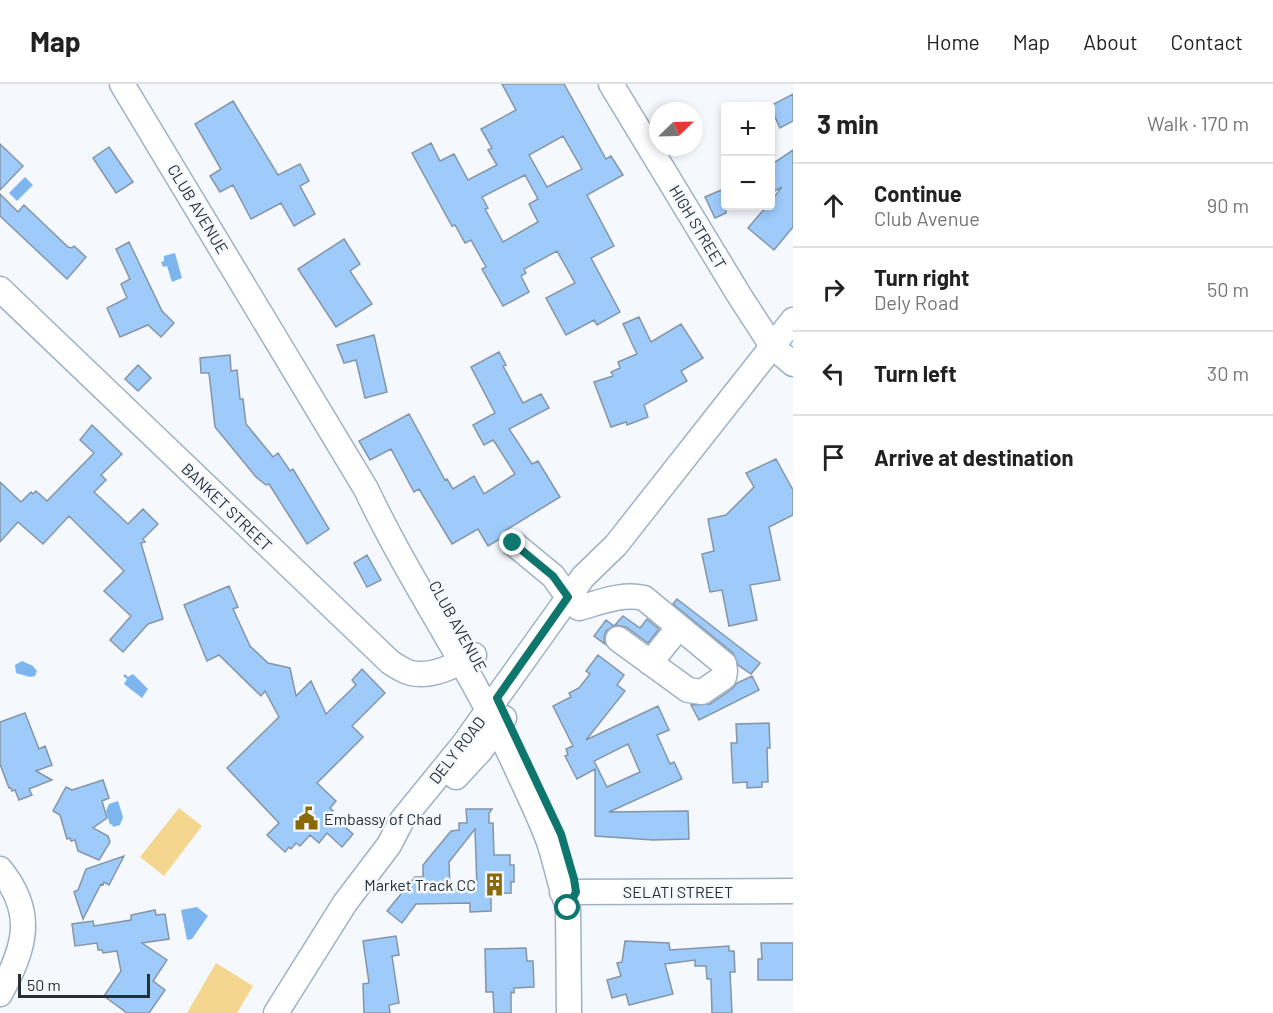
<!DOCTYPE html>
<html lang="en">
<head>
<meta charset="utf-8">
<style>
	:root { --surface:#fff; --page:#f6f6f6; --text:#222; --muted:#767676; --line:#e0e0e0 }
	body { margin:0; font-family:Barlow,sans-serif; background:var(--page); color:var(--text) }
	.controls { position:absolute; right:18px; top:18px; display:grid; overflow:hidden; border-radius:6px; box-shadow:0 3px 9px #0003 }
	.controls button { width:54px; height:54px; display:grid; place-items:center; padding:0; border:0; border-bottom:2px solid var(--line); background:var(--surface); color:var(--text); font:30px sans-serif }
	.compass { position:absolute; left:649px; top:18px; width:54px; height:54px; border-radius:50%; background:var(--surface); box-shadow:0 3px 9px #0003; rotate:67deg }
	.scale { position:absolute; left:18px; bottom:15px; width:132px; box-sizing:border-box; padding-left:6px; border:3px solid #282f37; border-top:0; font-size:16px; line-height:21px; white-space:nowrap; color:#282f37; -webkit-text-stroke:4px #f5f9fd; paint-order:stroke }
	.stop { position:absolute; width:18px; height:18px; margin:-14px; border:4px solid #0f766e; border-radius:50%; background:#fff }
	.stop.end { background:#0f766e; border-color:#fff; box-shadow:0 2px 6px #0008 }
	.list { margin:0; padding:0; list-style:none }
	h2 { display:flex; justify-content:space-between; align-items:center; height:78px; margin:0; padding:0 24px; font-size:26px }
	h2 small { font-size:20px; font-weight:400; color:var(--muted) }
	.list li { display:grid; grid-template-columns:39px 1fr auto; gap:18px; align-items:center; box-sizing:border-box; height:84px; padding:0 24px; border-top:2px solid var(--line) }
	.list b { display:block; font-size:22px; white-space:nowrap }
	.list p { margin:0; font-size:20px; white-space:nowrap; color:var(--muted) }
	.list em { font-size:20px; font-style:normal; color:var(--muted) }
	.icon { flex:none; width:33px; height:33px; fill:none; stroke:currentColor; stroke-width:2; stroke-linecap:round; stroke-linejoin:round }
	.map { position:relative; flex:none; width:793px; height:929px; overflow:hidden }
	header { display:flex; align-items:center; gap:36px; box-sizing:border-box; height:84px; padding:0 30px; background:var(--surface); border-bottom:2px solid var(--line) }
	header strong { font-size:28px }
	nav { display:flex; gap:33px; margin-inline-start:auto; font-size:21px }
	main { display:flex }
	aside { flex:1; background:var(--surface) }
	.map>svg:first-child { display:block }
	.green { fill:#f4d68f }
	.water { fill:#7db6ef }
	.building { fill:#9ecbfa; stroke:#8495a7; stroke-width:1.5; fill-rule:evenodd }
	.lines { fill:none; stroke-linecap:round; stroke-linejoin:round }
	.minor-casing { stroke:#9fb1c4; stroke-width:27 }
	.minor { stroke:#fff; stroke-width:24 }
	.route { stroke:#0f766e; stroke-width:8 }
	.labels { text-anchor:middle; stroke-width:5; stroke-linejoin:round; paint-order:stroke }
	.street-label { font-size:16px; fill:#282f37; stroke:#f5f9fd }
	.poi-label { font-size:16px; fill:#282f37; stroke:#f5f9fd; text-anchor:start }
</style>
</head>
<body>
<header>
<strong>Map</strong>
<nav><a>Home</a><a>Map</a><a>About</a><a>Contact</a></nav>
</header>
<main>
<div class="map">
<svg width="793" height="929" viewBox="0 0 793 929">
	<rect width="100%" height="100%" fill="#f5f9fd"/>
	<path class="green" d="M179 724 202 742 164 792 140 773Z
		M216 879 253 902 237 929H187Z"/>
	<path class="water" d="M25 93 33 101 17 117 9 109Z
		M175 169 182 194 172 198 167 182 163 183 161 178 164 177V172Z
		M22 577 33 582 37 587 35 592 30 593 16 589 15 581Z
		M125 590 128 593 133 590 148 605 142 614 124 600 127 595 123 592Z
		M118 717 123 733 120 741 113 743 112 740 110 741 106 727 109 720Z
		M197 823 208 832 192 855 187 856 181 826Z"/>
	<path class="building" d="M502 0H564L606 75 611 72 623 91 587 111 614 162 591 174 620 228 597 241 594 236 566 251 546 214 575 199 557 167 524 185 526 189 521 192 529 208 503 222 482 185 486 183 471 156 465 159 455 141 452 142 412 69 431 59 440 77 454 70 468 96 497 81 488 66 492 64 481 45 516 26ZM563 52 582 85 547 103 529 71ZM525 91 538 115 529 120 538 138 503 158 485 125 488 124 482 113Z
		M793 10V37L780 44 770 22Z
		M233 17 278 91 300 80 309 97 300 102 315 130 294 142 281 119 251 135 233 101 220 108 210 92 221 85 195 40Z
		M0 60 23 82 0 106Z
		M109 63 133 98 116 109 93 74Z
		M793 66V143L774 166 748 144 767 122H771V117L782 103 771 109V81Z
		M726 104V129L715 134 705 113Z
		M0 110 18 128 24 121 68 163 72 164 74 162 86 173 67 195 0 132Z
		M344 155 360 180 350 187 372 220 336 243 298 185Z
		M129 158 162 227 174 239 161 253 148 241 120 253 107 224 127 214 121 200 130 195 116 165Z
		M639 233 651 258 681 240 703 274 681 287 687 297 644 321 648 333 627 341 626 338 611 343 594 298 613 292 611 288 620 284 618 278 637 270 623 240Z
		M374 251 387 308 365 314 356 276 344 279 337 261Z
		M499 268 506 281 503 282 523 319 541 310 549 324 509 345 532 380 538 377 560 413 506 446 500 455 488 462 478 445 452 460 419 405 414 408 391 365 370 376 359 357 409 330 445 396 447 395 453 405 474 392 484 410 515 390 496 360 493 356 484 361 473 341 495 329 471 283Z
		M230 271 231 287 237 286 240 315H243L246 340 273 373 278 369 290 387 293 385 329 445 307 460 269 400 266 401 256 393 215 343 209 289H201L200 274Z
		M138 281 151 294 138 307 125 295Z
		M92 341 122 370 101 391 106 396 94 408 128 440 143 425 158 440 143 455 145 458 141 459 163 535 148 540 123 568 110 556 131 532 104 507 124 487 69 432 43 460 18 438 0 458V398L21 418 31 408 33 410 36 407 47 417 94 369 80 356Z
		M776 375 793 406V431L769 443 780 496 750 501 757 536 729 542 722 506 710 508 702 470 714 467 708 435 726 431 754 403 746 389Z
		M367 471 381 496 367 503 354 479Z
		M229 502 238 523 233 525 250 562 268 579 290 584 296 612 311 597 326 630 356 601 352 596 362 585 385 609 352 642 363 653 317 699 336 717 330 724 333 727 330 729 353 750 342 763 327 749 319 759 310 751 300 762 296 759 291 765 289 763 285 768 267 751 279 739 227 684 279 633 265 607 261 612 219 571 207 577 184 521Z
		M677 515 760 579 751 590 738 581 733 569 673 520Z
		M623 532 640 544 647 535 659 545 648 559 626 543 615 541Z
		M606 536 614 542 606 547 604 554 605 560 594 552Z
		M598 571 624 591 617 601 625 607 586 656 658 622 669 646 657 651 670 680 674 678 682 695 609 728 688 727 689 755 653 756 595 752V685L577 695 565 672 568 671 566 665 573 662 553 622 571 613 569 609 579 604 590 590 586 587ZM628 660 640 688 607 703 594 677Z
		M752 592 759 606 699 636 691 621 710 620 732 605 737 599Z
		M25 629 39 665 45 662 52 681 36 687 52 696 29 705 32 711 19 716 15 706 12 707 11 704H9L0 680V638Z
		M769 639 770 664H767L768 698H762V703L747 704V698L733 699 731 659H737L736 640Z
		M103 696 109 714 102 717 107 734 93 744 108 752 110 758 99 776 78 767 75 756 71 757 70 754 67 755 60 731 53 727 66 703 72 706Z
		M466 725H492L489 729V739H493L494 771H510V781H514V798H511V809L491 810V827L470 828V819L416 820 402 839 387 827 415 793H423V781L451 747 459 746V739H467ZM475 745 477 805H450L449 778Z
		M124 772 109 801 104 798 103 801 101 800 83 835 74 808 78 806 86 785Z
		M155 826 156 831 165 830 169 855 142 859 167 876 153 897 165 906 149 929H127L104 912 121 887 117 867 103 869 102 866H98L97 859 75 862 72 840 93 837 94 842 131 836V831Z
		M396 852 399 871 392 872 399 919 389 921 390 929H364L363 900 369 899 363 857Z
		M625 857 669 859 670 866 729 862V867H734L735 888H730L732 929H712L711 895H707L706 882H695V876L665 880 673 910 629 921 626 910 612 914 607 896 621 892 617 879 622 878Z
		M761 859H793V896H758V875H762Z
		M526 864 527 877H533L534 903 514 904V909L511 908V929H494L493 908H486L485 865Z"/>
	<g class="lines">
		<defs>
			<path id="minor" d="M122 0 366 405C409 496 467 579 510 670 523 699 538 728 549 758 556 779 560 802 568 823L569 929
				M611 0 739 211 772 262 793 280
				M0 205 390 578C396 582 403 587 411 589 432 594 456 581 474 571
				M513 459 553 492 568 513
				M579 524C601 518 622 509 644 514L724 580 725 587 724 593 702 608 688 606 618 555
				M650 579 679 543
				M456 693 481 666 504 634
				M0 785C36 829 25 864 0 910
				M562 808 793 807
				M276 929 345 819 389 761 402 736 463 661 583 493 616 461 793 236"/>
		</defs>
		<use href="#minor" class="minor-casing"/>
		<use href="#minor" class="minor"/>
	</g>
	<g class="lines">
		<path class="route" d="M513 459 553 492 568 513 497 614 561 750 574 795 576 808 568 824"/>
	</g>
	<defs>
		<symbol id="civic-bare" viewBox="-9 -9 18 18"><path d="M-.6-6.5H3V-4.5H.6V-3L4-1V1h2V6H-6V1h2V-1L-.6-3ZM-1.2 2.5V6h2.4V2.5Z" fill="#896a07" stroke="#f5f9fd" stroke-width="2.5" paint-order="stroke"/></symbol>
		<symbol id="building-bare" viewBox="-9 -9 18 18"><path d="M-4-6H4V6H1V3H-1V6H-4ZM-2.5-4.3h1.7v1.8h-1.7ZM.8-4.3h1.7v1.8H.8ZM-2.5-1h1.7V.8h-1.7ZM.8-1h1.7V.8H.8Z" fill="#896a07" stroke="#f5f9fd" stroke-width="2.5" paint-order="stroke"/></symbol>
	</defs>
	<g fill-rule="evenodd">
		<use href="#civic-bare" x="290" y="718" width="33" height="33"/>
		<use href="#building-bare" x="478" y="784" width="33" height="33"/>
	</g>
	<g class="labels">
		<g class="street-label">
			<text transform="translate(198 125) rotate(59)" y="6">CLUB AVENUE</text>
			<text transform="translate(698 143) rotate(59)" y="6">HIGH STREET</text>
			<text transform="translate(227 423) rotate(44)" y="6">BANKET STREET</text>
			<text transform="translate(458 542) rotate(61)" y="6">CLUB AVENUE</text>
			<text transform="translate(457 666) rotate(-52)" y="6">DELY ROAD</text>
			<text x="678" y="814">SELATI STREET</text>
		</g>
		<g class="poi-label">
			<text x="324" y="741">Embassy of Chad</text>
			<text x="476" y="807" text-anchor="end">Market Track CC</text>
		</g>
	</g>
</svg>
<div class="controls">
<button>+</button>
<button>−</button>
</div>
<svg class="compass" viewBox="-18 -18 36 36"><path d="M0-13l5 13h-10z" fill="#e53935"/><path d="M0 13l5-13h-10z" fill="#767676"/></svg>
<div class="scale">50 m</div>
<div class="stop" style="left:568px;top:824px"></div>
<div class="stop end" style="left:513px;top:459px"></div>
</div>
<aside>
<h2>3 min<small>Walk · 170 m</small></h2>
<ul class="list">
<li><svg class="icon" aria-label="ahead" viewBox="0 0 24 24"><path d="M12 20V5M6 11l6-6 6 6"/></svg><div><b>Continue</b><p>Club Avenue</p></div><em>90 m</em></li>
<li><svg class="icon" aria-label="right" viewBox="0 0 24 24"><path d="M7 20v-9h11M14 6l5 5-5 5"/></svg><div><b>Turn right</b><p>Dely Road</p></div><em>50 m</em></li>
<li><svg class="icon" aria-label="left" viewBox="0 0 24 24"><path d="M17 20v-9H6M10 6l-5 5 5 5"/></svg><div><b>Turn left</b></div><em>30 m</em></li>
<li><svg class="icon" aria-label="arrive" viewBox="0 0 24 24"><path d="M6 21V4h12l-3 4 3 4H6"/></svg><div><b>Arrive at destination</b></div></li>
</ul>
</aside>
</main>
</body>
</html>
